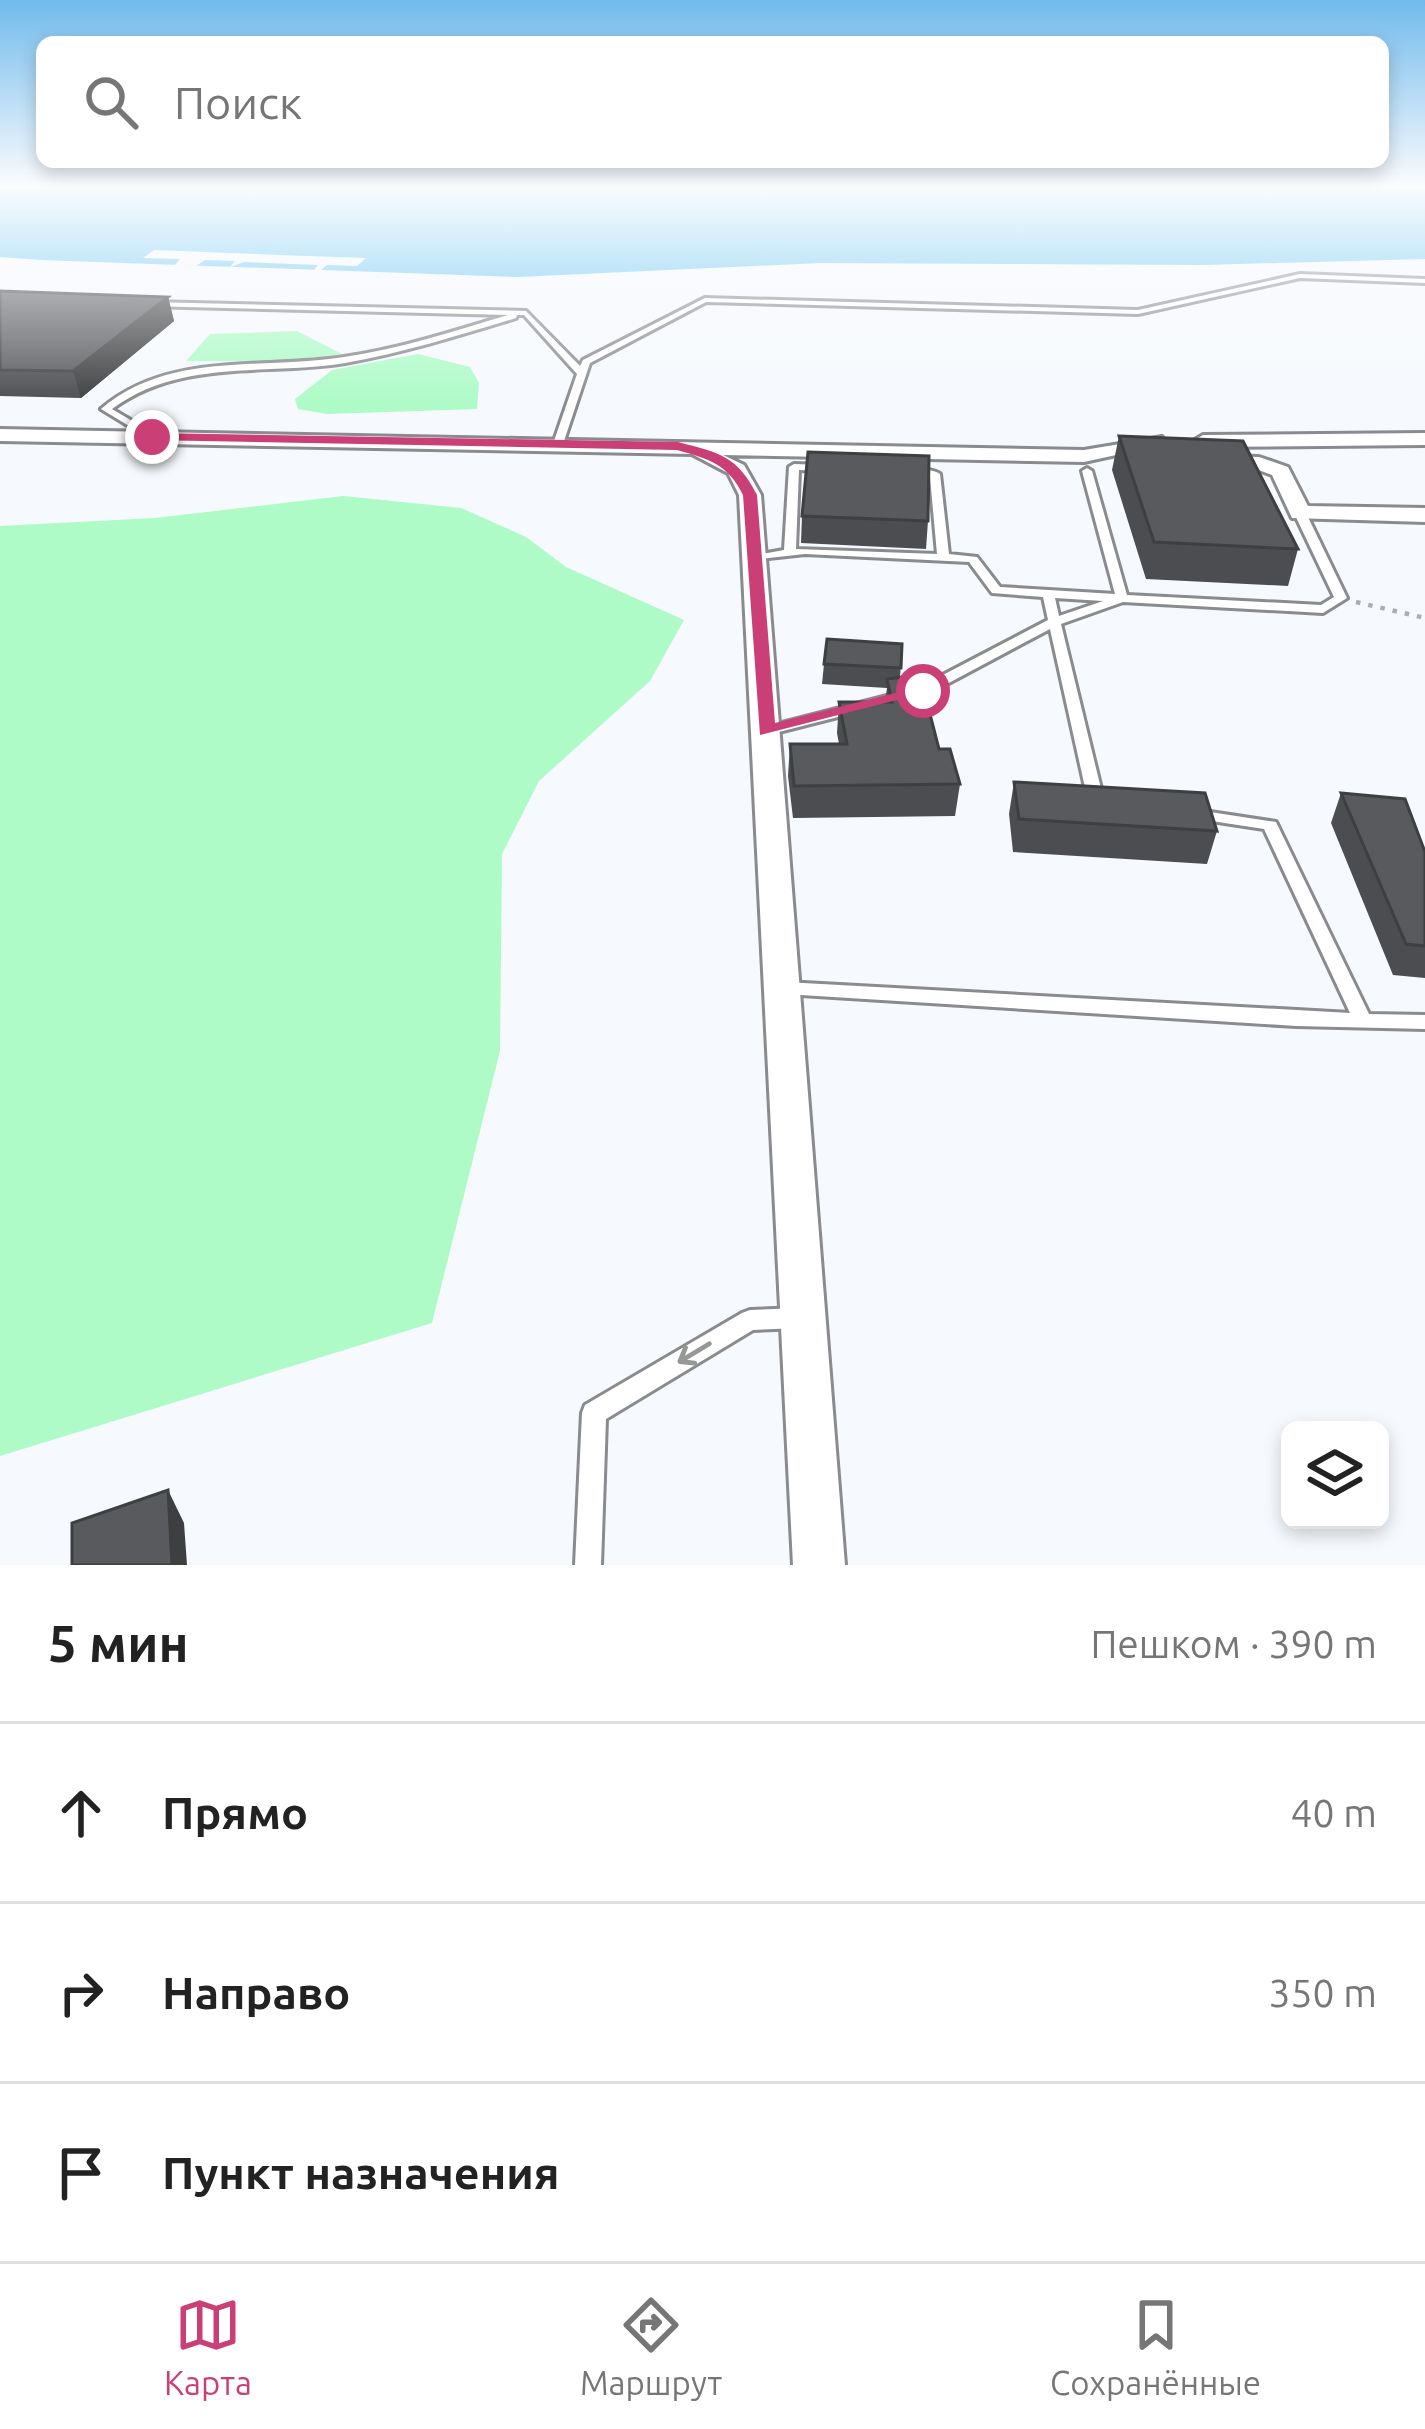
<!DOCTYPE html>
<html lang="ru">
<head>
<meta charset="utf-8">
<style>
	:root { --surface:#fff; --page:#f6f6f6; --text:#222; --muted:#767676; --line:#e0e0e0; --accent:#ca3f75 }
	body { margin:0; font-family:Ubuntu,sans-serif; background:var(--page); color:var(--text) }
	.controls { position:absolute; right:36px; bottom:36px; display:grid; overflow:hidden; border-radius:18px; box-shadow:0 6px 18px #0003 }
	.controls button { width:108px; height:108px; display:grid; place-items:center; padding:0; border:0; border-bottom:3px solid var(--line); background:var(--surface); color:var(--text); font:60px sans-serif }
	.stop { position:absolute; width:36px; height:36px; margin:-27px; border:9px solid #ca3f75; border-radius:50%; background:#fff }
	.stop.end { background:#ca3f75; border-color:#fff; box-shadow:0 3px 12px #0008 }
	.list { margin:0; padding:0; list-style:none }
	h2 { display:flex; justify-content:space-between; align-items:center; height:156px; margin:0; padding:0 48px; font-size:51px }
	h2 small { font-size:39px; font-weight:400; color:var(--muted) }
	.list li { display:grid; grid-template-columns:78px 1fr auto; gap:36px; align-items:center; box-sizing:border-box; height:180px; padding:0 48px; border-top:3px solid var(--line) }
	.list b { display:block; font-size:45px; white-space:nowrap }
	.list em { font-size:39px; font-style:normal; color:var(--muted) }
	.icon { flex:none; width:66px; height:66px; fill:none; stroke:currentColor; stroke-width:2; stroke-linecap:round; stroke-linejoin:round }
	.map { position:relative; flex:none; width:1425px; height:1565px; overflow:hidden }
	.search { position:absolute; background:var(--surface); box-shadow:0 6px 18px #0003; left:36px; right:36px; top:36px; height:132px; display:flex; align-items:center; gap:30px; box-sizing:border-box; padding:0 42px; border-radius:18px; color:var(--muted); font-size:45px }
	.sheet { height:696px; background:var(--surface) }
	nav { display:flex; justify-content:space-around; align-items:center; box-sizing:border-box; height:168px; border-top:3px solid var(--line); background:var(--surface); font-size:33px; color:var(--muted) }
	nav a { display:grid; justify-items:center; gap:6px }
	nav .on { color:var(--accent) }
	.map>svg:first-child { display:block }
	.green { fill:#aefbc7 }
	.water { fill:#60c3f1 }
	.pier { fill:#f6f9fd }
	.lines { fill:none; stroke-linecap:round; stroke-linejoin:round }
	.service-casing { stroke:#898b8f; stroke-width:6 }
	.minor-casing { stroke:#898b8f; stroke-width:6 }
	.path { stroke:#abadb0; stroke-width:4.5; stroke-dasharray:4.5 8; stroke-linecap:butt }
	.service { fill:#fff; fill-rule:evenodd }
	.minor { fill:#fff; fill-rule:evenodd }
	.wall { fill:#4c4d50 }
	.shaded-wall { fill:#3e3f41 }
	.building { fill:#585a5d; stroke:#3e3f41; stroke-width:3 }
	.oneway { stroke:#969797 }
	.route { fill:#ca3f75 }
</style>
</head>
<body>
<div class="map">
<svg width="1425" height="1565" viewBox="0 0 1425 1565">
	<rect width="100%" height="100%" fill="#f6f9fd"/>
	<path class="green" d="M297 331 342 354 285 361H186L210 334Z
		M418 354 470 367 479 383 477 409 327 414 298 409 295 399 332 370Z
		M343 496 461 508 526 537 566 567 684 620 650 681 539 781 502 854 500 1051 432 1323 0 1456V526L155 518Z"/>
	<path class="water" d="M0 186H1425V259L1202 265 820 263 518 277 41 260 0 257Z"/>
	<path class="pier" d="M154 250 279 255 366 258 357 266 327 265 321 270H314L318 265 244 262 230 267 235 261 205 260 196 266 175 265 180 259 143 258Z"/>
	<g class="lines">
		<defs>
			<path id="service" d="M1300 274 1425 279V283L1300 278 1138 314 706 302 590 363 563 444 558 447 553 444 577 374 524 315H517L516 318C460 335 403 353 345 363 265 376 181 358 112 409L156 435V439L152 440 101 409C168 351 263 370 344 357 400 349 454 331 508 315L147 306 146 304 150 302 526 311 580 366 583 360 705 298 1138 310Z
				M794 464 824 465 829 468 824 471 799 470 796 549 937 554 930 477 908 475 903 472C911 467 932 469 940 474L949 554 977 557 1000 587 1115 594 1082 471 1087 468 1092 471 1127 595 1321 605 1334 597 1294 513 1300 510 1306 513 1347 598 1323 613 1123 602 1061 624 1104 801 1096 806 1088 801 1050 629 928 694 767 735 762 734 760 731 762 728 918 688 1048 620 1043 597 992 593 969 562 805 554 750 560V556L784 550 789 467ZM1055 598 1103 601 1059 616Z
				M1197 810 1276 822 1369 1014 1425 1015V1029L1296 1026 785 994 779 993 776 988 779 983 785 982 1350 1013 1264 829 1192 818 1189 815Z
				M799 1308 807 1311 810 1318 807 1325 799 1328 753 1330 606 1419 601 1565H575L582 1413 585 1405 742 1313 750 1310Z"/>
			<path id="minor" d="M0 429 1084 450 1162 437V445L1084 462 723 455 744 465 761 495 845 1565H793L739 495 728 473 692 454 0 441Z
				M1425 433V445L1203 447 1193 441 1203 435Z
				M1215 456 1259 457 1288 467 1308 506 1425 508V522L1292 518 1272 475 1256 469 1208 466 1205 462Z"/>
		</defs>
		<use href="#service" class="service-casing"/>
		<use href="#minor" class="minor-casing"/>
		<path class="path" d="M1356 602 1425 618"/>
		<use href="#service" class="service"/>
		<use href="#minor" class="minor"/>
	</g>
	<path class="wall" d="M0 291 168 297 174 321 81 398 0 396Z
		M1119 436 1298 549 1288 586 1146 579 1112 470Z
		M802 516 928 521 926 549 801 543Z
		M902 644 900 678 960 784 955 816 793 818 788 776 790 744H839L837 733 839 702H885L887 688 822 684 824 664Z
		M1014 782 1217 831 1207 864 1013 852 1009 814Z
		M1341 793 1425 852V978L1393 975 1331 823Z"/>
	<path class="shaded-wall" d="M168 297 174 321 81 398 73 371Z
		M168 1490 184 1523 187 1565H172Z"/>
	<path class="building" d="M0 291 168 297 73 371 0 370Z
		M1119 436 1243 441 1298 549 1154 542Z
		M808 452 929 456 928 521 802 516Z
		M827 639 902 644 901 668 824 664Z
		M920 675 939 749H950L960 784 794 786 790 744H847L839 702H892L887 679Z
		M1014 782 1205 793 1217 831 1019 819Z
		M1341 793 1405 799 1425 852V946L1406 944Z
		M168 1490 172 1565H72V1523Z"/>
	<defs><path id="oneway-shaft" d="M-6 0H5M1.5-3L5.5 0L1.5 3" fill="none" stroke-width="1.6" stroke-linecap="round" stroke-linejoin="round" transform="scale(3)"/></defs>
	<use class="oneway" href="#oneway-shaft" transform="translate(694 1353) rotate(149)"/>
	<linearGradient id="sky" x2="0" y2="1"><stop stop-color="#71baec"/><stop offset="0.46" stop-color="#fbfcfe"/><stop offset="1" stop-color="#fbfcfe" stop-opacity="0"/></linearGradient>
	<rect width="1425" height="405" fill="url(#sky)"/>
	<path class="route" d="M152 433 678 442C719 453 737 455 757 495L775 723 923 686 932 691 760 735 743 495C728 464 709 459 677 450L147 440Z"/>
</svg>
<div class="controls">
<button><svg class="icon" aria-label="layers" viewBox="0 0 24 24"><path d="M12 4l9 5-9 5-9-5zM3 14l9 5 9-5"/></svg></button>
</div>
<div class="stop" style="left:923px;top:691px"></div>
<div class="stop end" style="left:152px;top:437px"></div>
<div class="search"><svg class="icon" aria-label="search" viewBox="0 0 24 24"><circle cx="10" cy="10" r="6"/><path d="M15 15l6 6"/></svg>Поиск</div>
</div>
<section class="sheet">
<h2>5 мин<small>Пешком · 390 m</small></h2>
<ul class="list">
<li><svg class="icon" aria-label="ahead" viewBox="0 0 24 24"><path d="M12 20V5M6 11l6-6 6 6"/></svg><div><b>Прямо</b></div><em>40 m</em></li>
<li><svg class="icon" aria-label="right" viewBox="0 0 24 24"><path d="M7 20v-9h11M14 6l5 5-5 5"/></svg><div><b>Направо</b></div><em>350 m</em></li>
<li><svg class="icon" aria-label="arrive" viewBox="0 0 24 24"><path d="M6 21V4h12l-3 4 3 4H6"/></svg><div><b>Пункт назначения</b></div></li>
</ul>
</section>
<nav>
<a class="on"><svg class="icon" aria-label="map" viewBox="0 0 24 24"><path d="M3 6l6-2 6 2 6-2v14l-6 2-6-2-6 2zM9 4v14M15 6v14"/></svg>Карта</a>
<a><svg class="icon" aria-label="directions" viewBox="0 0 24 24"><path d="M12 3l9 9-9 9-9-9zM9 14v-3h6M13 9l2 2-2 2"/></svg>Маршрут</a>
<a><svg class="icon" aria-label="saved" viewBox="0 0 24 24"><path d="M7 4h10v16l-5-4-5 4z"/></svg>Сохранённые</a>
</nav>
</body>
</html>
